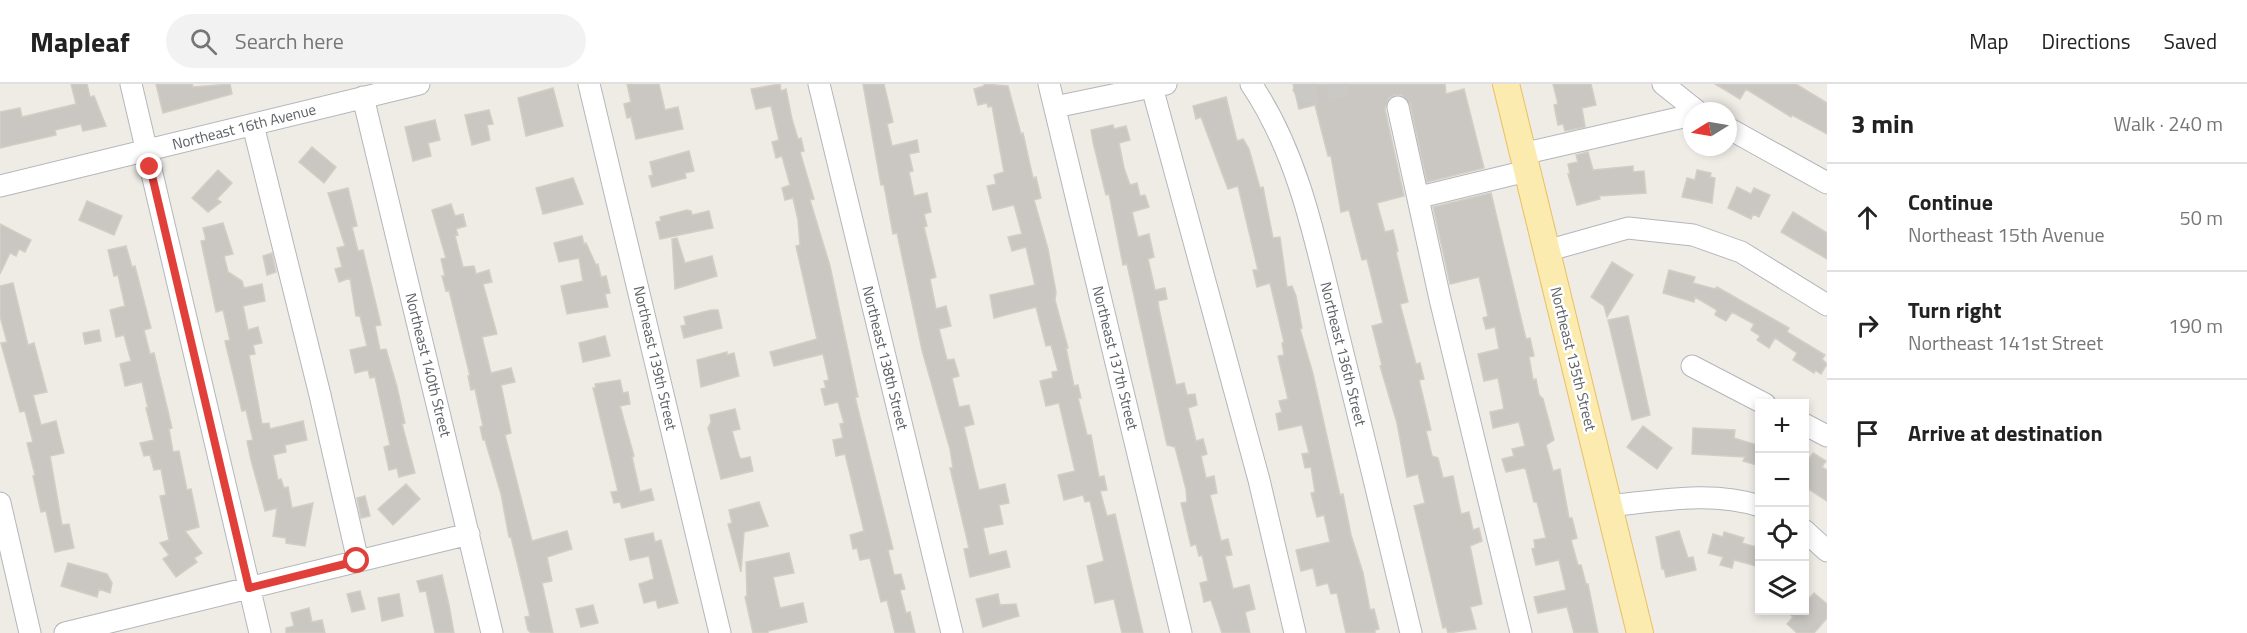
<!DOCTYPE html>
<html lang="en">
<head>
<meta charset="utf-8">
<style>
	:root { --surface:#fff; --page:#f2f2f2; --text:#222; --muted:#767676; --line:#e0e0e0 }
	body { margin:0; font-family:"Titillium Web",sans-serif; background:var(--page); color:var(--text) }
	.controls { position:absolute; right:18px; bottom:18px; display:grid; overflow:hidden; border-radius:0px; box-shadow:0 3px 9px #0003 }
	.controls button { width:54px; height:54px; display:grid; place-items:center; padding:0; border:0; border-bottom:2px solid var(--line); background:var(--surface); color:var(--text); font:30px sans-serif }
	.compass { position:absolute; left:1683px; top:18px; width:54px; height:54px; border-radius:50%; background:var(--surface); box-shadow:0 3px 9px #0003; rotate:259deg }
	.stop { position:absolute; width:18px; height:18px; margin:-14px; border:4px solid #e1403a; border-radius:50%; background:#fff }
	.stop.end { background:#e1403a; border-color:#fff; box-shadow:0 2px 6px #0008 }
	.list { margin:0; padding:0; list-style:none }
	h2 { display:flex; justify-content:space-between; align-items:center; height:78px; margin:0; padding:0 24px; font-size:26px }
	h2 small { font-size:20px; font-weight:400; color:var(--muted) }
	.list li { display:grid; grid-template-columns:39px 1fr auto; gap:18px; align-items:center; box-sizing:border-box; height:108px; padding:0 24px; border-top:2px solid var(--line) }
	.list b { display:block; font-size:22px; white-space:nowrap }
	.list p { margin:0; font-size:20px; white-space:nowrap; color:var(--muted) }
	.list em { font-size:20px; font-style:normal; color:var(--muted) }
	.icon { flex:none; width:33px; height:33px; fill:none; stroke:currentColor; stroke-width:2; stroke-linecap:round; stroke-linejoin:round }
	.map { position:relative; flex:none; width:1827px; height:549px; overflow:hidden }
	header { display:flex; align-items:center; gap:36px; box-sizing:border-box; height:84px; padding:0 30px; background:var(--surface); border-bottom:2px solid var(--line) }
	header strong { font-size:28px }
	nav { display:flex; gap:33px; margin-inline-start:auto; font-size:21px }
	.search { width:420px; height:54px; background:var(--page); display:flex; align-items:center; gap:15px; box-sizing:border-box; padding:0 21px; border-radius:33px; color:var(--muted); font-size:22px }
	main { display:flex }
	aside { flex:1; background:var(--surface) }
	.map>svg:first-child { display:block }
	.building { fill:#cac7c2; stroke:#d3cec4; stroke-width:1.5 }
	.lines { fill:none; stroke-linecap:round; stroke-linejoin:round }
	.minor-tunnel { stroke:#cac9c6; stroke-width:21; stroke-dasharray:21 10; stroke-linecap:butt }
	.minor-casing { stroke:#b3b6ba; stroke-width:23 }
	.major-casing { stroke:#eabf63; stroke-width:28 }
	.minor { stroke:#fff; stroke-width:21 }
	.major { stroke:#fbebae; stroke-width:26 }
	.route { stroke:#e1403a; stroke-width:8 }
	.labels { text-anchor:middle; stroke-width:5; stroke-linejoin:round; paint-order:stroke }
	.street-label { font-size:15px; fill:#5d6165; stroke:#fff }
</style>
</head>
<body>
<header>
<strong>Mapleaf</strong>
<div class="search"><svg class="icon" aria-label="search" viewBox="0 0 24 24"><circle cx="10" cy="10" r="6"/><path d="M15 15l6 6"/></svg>Search here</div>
<nav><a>Map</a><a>Directions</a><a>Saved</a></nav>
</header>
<main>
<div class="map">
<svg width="1827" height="549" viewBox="0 0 1827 549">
	<rect width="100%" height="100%" fill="#efece6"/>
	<path class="building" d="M71 0H87L90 13 94 12 106 42 83 47 81 40 55 46 56 51 0 64V28L20 24 22 33 76 20Z
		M156 0H192L193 3 230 0 232 10 163 29Z
		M627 0H659L665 26 678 23 683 45 636 55 631 33 627 34 624 20 631 18Z
		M780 0 781 7 786 5 792 35 798 55 801 54 804 67 800 68 814 115 810 116 830 182 858 313H855L893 465 888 466 894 491 901 490 905 505 900 506 906 529 910 528 915 549H895L887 516 881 518 870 474 860 476 857 464 853 465 850 451 864 447 845 370 836 372 833 356 843 354 840 340 844 339 838 318 825 321 821 305 826 304 824 297 829 296 823 270 774 282 770 268 817 255 796 162 800 161 798 136 793 114 785 116 782 104 790 101 782 72 776 74 772 58 779 56 771 22 756 25 751 5Z
		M863 0H884L893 38 887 40 892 62 917 56 919 68 909 70 913 87 909 88 914 112 927 109 931 128 924 130 927 142 924 143 936 193 930 195 936 225 946 222 951 242 939 245 947 276 954 275 959 292 952 294 959 323 969 321 974 340 964 343 979 406 1005 400 1009 419 999 421 1003 440 983 444 989 471 1006 467 1010 483 970 493 964 465 969 464 950 384H953L950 365 922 266 897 149 893 150 884 101H881Z
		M984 0 1008 2 1021 50 1023 49 1033 94 1036 93 1041 114 1034 116 1048 165 1056 208 1055 216 1068 264H1066L1074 302 1078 301 1081 314H1078L1087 351H1091L1099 393 1104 392 1107 406 1100 407 1107 432 1115 430 1143 549H1122L1114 515 1095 519 1087 482 1104 477 1090 417 1085 418 1083 411 1064 416 1058 391 1075 387 1059 319 1046 322 1040 297 1053 294 1052 288 1058 287 1051 261 1046 262 1036 223 994 234 990 211 1035 201 1026 163 1012 167 1008 153 1022 150 1014 121 993 126 987 102 996 100 994 91 1004 88 992 22 988 23 987 19 978 21 974 5 984 2Z
		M1293 0H1445L1446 10 1464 5 1484 84 1427 98 1410 20 1402 11H1395L1389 14 1385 25 1404 112 1377 119 1385 148 1393 146 1398 167 1396 168 1408 218 1400 220 1416 280 1420 279 1424 295 1419 296 1431 346 1426 347 1432 372 1438 374 1443 394 1453 392 1461 430 1469 428 1473 446 1479 444 1482 457 1470 462 1482 520 1470 523 1476 545 1448 549 1446 543 1443 544 1414 422 1425 419 1418 390 1407 393 1397 339 1380 282 1382 281 1372 242 1383 239 1367 175 1362 176 1349 126 1341 128 1331 72H1328L1315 21 1299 25Z
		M1553 0H1591L1596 21 1582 24 1585 43 1565 47 1563 40 1558 41 1554 21 1558 20Z
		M1715 0H1796L1827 19V50L1792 31 1791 33 1746 5 1740 15Z
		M553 4 563 42 526 52 518 14Z
		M1226 13 1237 57 1243 55 1249 65 1260 104 1263 103 1273 154 1280 153 1287 203 1292 202 1296 212 1302 244 1300 245 1313 290 1340 411 1343 410 1351 451 1363 489 1370 526 1374 525 1379 545 1375 546V549H1346L1337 509 1331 510 1328 499 1317 502 1313 484 1301 487 1296 466 1330 458 1324 431 1317 433 1311 409 1315 408 1311 383 1305 384 1302 370 1309 369 1302 341 1279 346 1276 330 1282 328 1279 317 1288 315 1278 272 1284 271 1282 259 1284 258 1270 199 1257 203 1253 186H1258L1238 102 1228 105 1201 33 1196 35 1193 22Z
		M489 26 493 40 487 41 490 56 472 61 465 31Z
		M435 36 440 56 428 59 431 72 413 77 405 43Z
		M1113 41 1114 45 1126 42 1130 56 1119 59 1124 84 1130 101 1137 99 1140 112 1145 111 1149 123 1132 128 1138 153 1149 150 1154 173 1148 175 1155 206 1165 204 1167 215 1158 217 1159 225 1176 301 1184 299 1187 311 1195 310 1197 321 1188 324 1196 357 1203 355 1207 370 1201 372 1206 394 1214 392 1217 409 1210 411 1221 457 1228 455 1232 471 1225 472 1233 505 1249 501 1255 525 1245 528 1250 549H1222L1211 516 1204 518 1200 499 1208 497 1202 471 1199 472 1196 460 1191 462 1181 419 1187 418 1186 405 1175 363 1167 361 1127 180 1123 181 1109 110 1106 111 1093 58 1091 46Z
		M312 63 336 83 324 99 299 78Z
		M689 67 694 87 685 89 686 94 652 103 649 92 653 91 650 78Z
		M1588 68 1593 86 1633 82V88L1644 87 1646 109 1599 112 1600 115 1577 121 1568 90H1570L1568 80 1578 78 1576 71Z
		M218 86 232 99 217 115 221 118 208 128 192 114Z
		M1697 86 1711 89 1710 93 1715 94 1712 119 1682 113 1687 94 1695 96Z
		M573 94 583 120 543 130 536 104Z
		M1737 103 1751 110 1754 104 1770 111 1759 133 1753 130 1751 135 1728 124Z
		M348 104 357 142 352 143 358 167 363 166 381 241 375 242 380 266 386 265 397 303 405 339 402 340 415 389 399 393 397 384 389 386 384 363 390 361 375 293 370 294 368 286 355 289 350 266 367 262 360 232H356L350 194 339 198 335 185 342 183 337 164 345 162 328 109Z
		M1491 109 1526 255 1530 254 1534 272 1529 273 1533 296 1536 295 1539 311 1543 315 1554 356 1546 361 1553 387 1560 385 1569 434H1572L1577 454 1571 456 1578 481H1581L1586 500H1588L1598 549H1574L1567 523 1538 529 1534 513 1566 506 1559 476 1536 481 1532 465 1535 464 1534 456 1546 454 1537 418H1534L1526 386 1524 384 1506 388 1502 375 1514 372 1512 365 1525 362 1519 338 1493 344 1490 328 1504 325 1498 294 1484 297 1478 270 1499 265 1495 243 1486 245 1483 234 1488 232 1479 193 1450 200 1433 123Z
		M87 117 122 132 114 151 79 136Z
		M451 120 455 132 463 130 466 142 456 145 458 151 455 152 463 183 474 182 476 190 489 186 492 198 483 200 497 250 482 253 491 289 511 284 515 298 501 301 511 349 505 351 532 457 567 447 572 465 547 473 552 497 542 499 553 549H531L528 546 525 533 530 532 511 453H509L501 410 485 356H483L480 343 483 342 475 305 471 306 468 292H470L449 206 446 207 442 192H445L441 175 446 174 432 126Z
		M687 126 691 127 692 131 709 127 713 144 660 155 656 138 661 137 660 133Z
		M1793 128 1827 149V175L1781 148Z
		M223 139 233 170 224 172 228 188 242 197 244 204 262 200 265 217 243 222 248 246 258 243 262 259 253 261 255 270 249 271 262 340 269 339 270 345 303 337 307 356 285 361 286 368 273 371 278 396 281 395 284 404 288 403 292 424 313 419 305 462 286 459V454L273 452 277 424 265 427 251 376 247 357 253 356 246 326 242 327 225 257 230 256 223 226 216 228 201 157 206 156 203 144Z
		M0 140 31 156 25 168 19 165 16 172 10 169 0 190Z
		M582 152 584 160 586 159 596 181 598 180 601 193 606 192 610 209 605 210 608 223 567 230 561 202 583 197 579 174 559 178 554 159Z
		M677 154 685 179 712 172 717 192 675 205 672 155Z
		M126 162 132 183 135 182 151 244 144 246 150 270 154 269 172 344 169 345 173 368 179 367 187 406 191 405 199 443 185 447 202 469 194 474 197 478 176 493 163 475 169 471 160 459 169 456 160 412 166 411 161 385 154 386 150 371 144 372 140 359 154 356 146 324H148L142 298 125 302 120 280 131 277 124 251 116 253 110 226 125 222 118 191 114 192 108 166Z
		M272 169 276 188 267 191 263 172Z
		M1612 178 1633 191 1607 233 1604 222 1591 213Z
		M1669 186 1695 193 1693 199 1715 205 1717 203 1789 244 1787 248 1825 271 1822 275 1827 280 1821 290 1815 286 1814 289 1793 276 1797 269 1775 254 1769 264 1757 256 1760 252 1751 246 1754 240 1732 228 1726 237 1715 231 1717 226 1695 213 1694 218 1663 209Z
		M13 199 28 261 34 259 47 308 33 311 41 341 56 337 64 369 50 372 62 441 69 440 74 464 55 468 46 427 41 428 33 392 35 391 27 359 33 358 25 327 20 328 1 259 7 258 0 232V202Z
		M711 226H718L722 244 684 254 681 242 686 241 684 233Z
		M1628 232 1650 331 1632 336 1608 236Z
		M99 246 101 257 85 260 83 249Z
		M605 252 610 272 583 278 579 259Z
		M727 268V271L734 269 739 292 701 303 697 276Z
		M620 296 623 309 628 308 630 320 620 322 634 372 632 373 640 408 651 405 654 416 622 424 620 418 614 419 611 408 618 407 593 304H596L595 300Z
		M735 325 740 345 732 347 739 372 741 375 750 373 753 387 721 395 708 344 711 338 710 331Z
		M1643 342 1672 364 1657 385 1627 363Z
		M1693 344 1735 346 1734 354 1760 362V382L1743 377 1745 373 1692 370Z
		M1813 369 1826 377 1822 383 1827 386V417L1804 402V382Z
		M406 400 420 415 393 441 378 425Z
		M365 412 370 432 361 434 357 414Z
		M759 418 768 442 744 448 741 488 728 440 732 439 729 426Z
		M1679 447 1688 474 1693 473 1696 486 1666 493 1664 485H1662L1656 453Z
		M1724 448 1744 454 1742 459 1760 464V483L1734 476 1732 484 1720 481 1723 473 1708 469 1713 450 1723 453Z
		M653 449 655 458 661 456 678 519 658 524 656 516 644 519 639 500 654 495 649 472 630 476 625 455Z
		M789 469 794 489 773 493 780 524 803 519 807 538 768 547V549H753L745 513 747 512 746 478Z
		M68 479 107 490 112 499 110 509 99 505 97 513 61 502Z
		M442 491 449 521 454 549H435L426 507 420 508 417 497Z
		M360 507 365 525 352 528 347 510Z
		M1814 509 1827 520V534L1814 549H1797L1787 540 1793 533 1785 526H1804V520Z
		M399 510 403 532 382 537 378 514Z
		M998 510 1000 521 1016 520 1019 532 983 543 976 515Z
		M593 521 598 539 581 543 576 525Z
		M309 524 312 538 322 536 325 549H286V544L294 542 291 529Z"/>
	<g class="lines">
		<path class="minor-tunnel" d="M1301 0 1306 8 1314 9 1351 0"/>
		<defs>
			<path id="minor" d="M131 0 260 549
				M589 0 720 549
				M819 0 952 549
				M1049 0 1181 549
				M1251 0C1302 75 1318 170 1340 257 1364 354 1388 452 1411 549
				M1663 0 1697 27
				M1152 3 1259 396 1295 549
				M363 13 492 549
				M1055 23 1166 0
				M1398 23 1440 215 1521 549
				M253 41 320 311 358 477
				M1728 44 1827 99
				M1522 70 1692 31
				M0 102 419 0
				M1420 113 1527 87
				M1546 167 1628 144 1693 151 1741 168 1827 221
				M1692 282 1765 320
				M1804 340 1827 352
				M0 419 30 549
				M1608 422C1658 417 1711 406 1760 422
				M1804 446 1827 467
				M65 549 469 450"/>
			<path id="major" d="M1506 0 1640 549"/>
		</defs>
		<use href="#minor" class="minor-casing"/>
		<use href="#major" class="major-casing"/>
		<use href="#minor" class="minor"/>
		<use href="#major" class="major"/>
	</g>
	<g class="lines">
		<path class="route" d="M150 83 249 504 357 477"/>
	</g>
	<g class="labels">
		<g class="street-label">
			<text transform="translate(244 43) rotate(-14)" y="5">Northeast 16th Avenue</text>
			<text transform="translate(1343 270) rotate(76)" y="5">Northeast 136th Street</text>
			<text transform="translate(655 274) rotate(77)" y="5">Northeast 139th Street</text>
			<text transform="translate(885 274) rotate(76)" y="5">Northeast 138th Street</text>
			<text transform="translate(1115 274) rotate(76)" y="5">Northeast 137th Street</text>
			<text transform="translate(1573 275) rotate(76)" y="5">Northeast 135th Street</text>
			<text transform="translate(428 281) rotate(76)" y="5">Northeast 140th Street</text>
		</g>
	</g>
</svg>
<div class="controls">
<button>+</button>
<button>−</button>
<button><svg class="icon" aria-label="locate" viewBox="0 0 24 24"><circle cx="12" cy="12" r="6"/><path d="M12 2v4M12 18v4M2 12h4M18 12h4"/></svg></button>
<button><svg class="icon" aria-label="layers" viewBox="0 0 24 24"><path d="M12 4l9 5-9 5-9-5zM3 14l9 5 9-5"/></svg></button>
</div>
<svg class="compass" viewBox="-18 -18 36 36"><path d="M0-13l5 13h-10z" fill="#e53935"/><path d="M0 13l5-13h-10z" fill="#767676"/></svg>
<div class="stop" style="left:357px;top:477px"></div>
<div class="stop end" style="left:150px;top:83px"></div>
</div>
<aside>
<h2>3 min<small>Walk · 240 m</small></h2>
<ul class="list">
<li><svg class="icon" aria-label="ahead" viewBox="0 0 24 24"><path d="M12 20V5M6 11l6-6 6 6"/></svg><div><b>Continue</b><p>Northeast 15th Avenue</p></div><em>50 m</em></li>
<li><svg class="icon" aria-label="right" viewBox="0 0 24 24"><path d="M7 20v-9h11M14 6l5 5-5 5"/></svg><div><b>Turn right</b><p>Northeast 141st Street</p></div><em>190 m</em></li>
<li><svg class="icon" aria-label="arrive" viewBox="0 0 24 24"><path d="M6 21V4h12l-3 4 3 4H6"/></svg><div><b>Arrive at destination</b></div></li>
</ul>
</aside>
</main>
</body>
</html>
